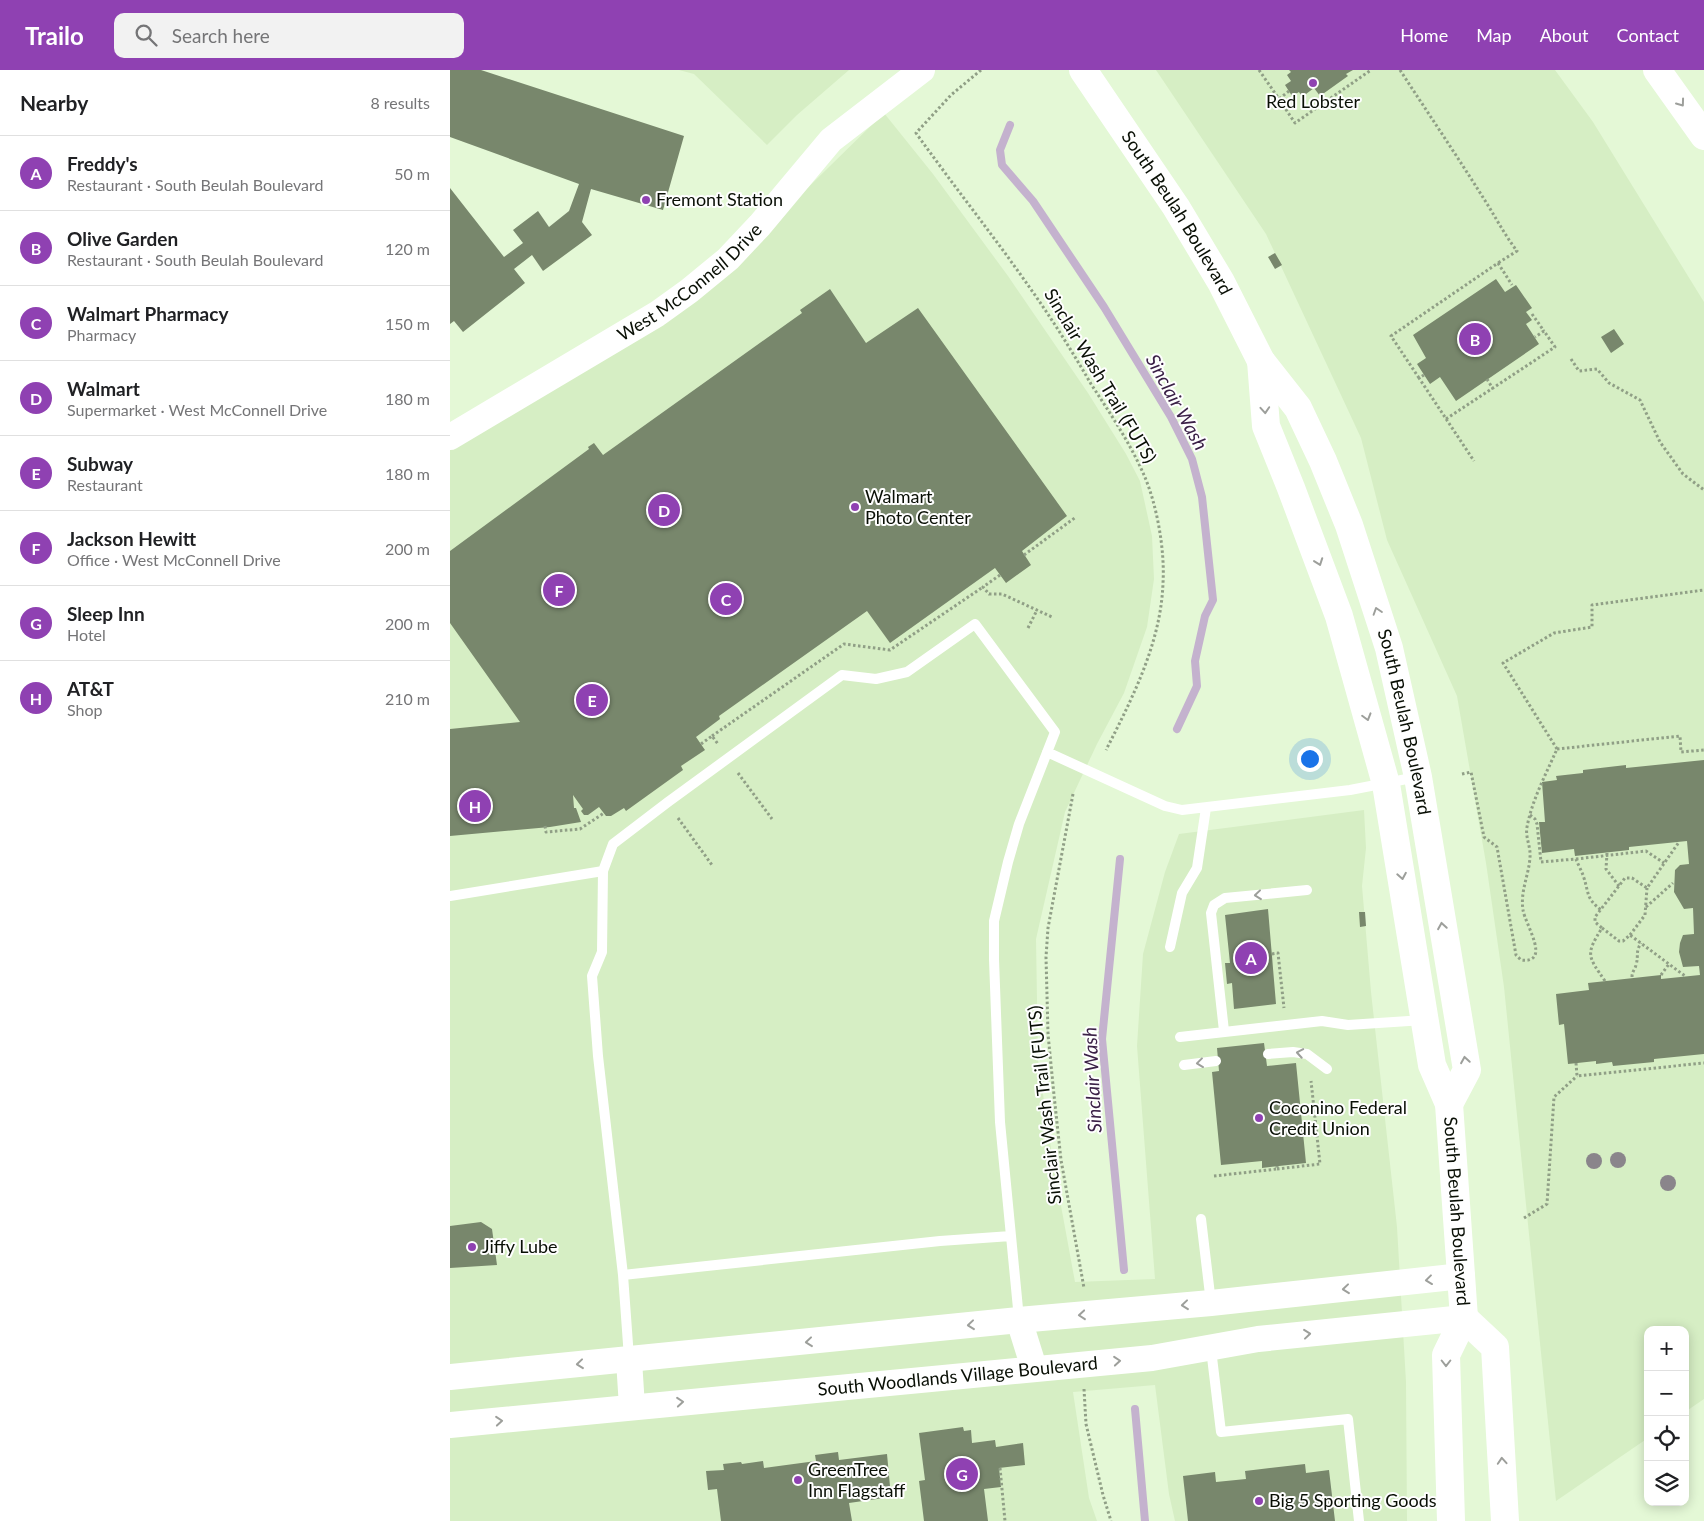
<!DOCTYPE html>
<html lang="en">
<head>
<meta charset="utf-8">
<style>
	:root { --surface:#fff; --page:#f2f2f2; --text:#202124; --muted:#757577; --line:#e0e0e0; --accent:#8f41b2 }
	body { margin:0; font-family:Lato,sans-serif; background:var(--page); color:var(--text) }
	.controls { position:absolute; right:15px; bottom:15px; display:grid; overflow:hidden; border-radius:10px; box-shadow:0 2px 12px #0003 }
	.controls button { width:45px; height:45px; display:grid; place-items:center; padding:0; border:0; border-bottom:1px solid var(--line); background:var(--surface); color:var(--text); font:25px sans-serif }
	.you { position:absolute; left:859px; top:688px; width:18px; height:18px; margin:-12px; border:4px solid #fff; border-radius:50%; background:#1a73e8; box-shadow:0 0 0 8px #1a73e833 }
	.badge { display:grid; place-items:center; width:32px; height:32px; border-radius:50%; background:var(--accent); color:#fff; font-size:16px; font-weight:700 }
	.pin { position:absolute; translate:-50% -50%; border:2px solid #fff; box-shadow:0 1px 5px #0006 }
	.list { margin:0; padding:0; list-style:none }
	h2 { display:flex; justify-content:space-between; align-items:center; height:65px; margin:0; padding:0 20px; font-size:21px }
	h2 small { font-size:16px; font-weight:400; color:var(--muted) }
	.list li { display:grid; grid-template-columns:32px 1fr auto; gap:15px; align-items:center; box-sizing:border-box; height:75px; padding:0 20px; border-top:1px solid var(--line) }
	.list b { display:block; font-size:19px; white-space:nowrap }
	.list p { margin:0; font-size:16px; white-space:nowrap; color:var(--muted) }
	.list em { font-size:16px; font-style:normal; color:var(--muted) }
	.icon { flex:none; width:28px; height:28px; fill:none; stroke:currentColor; stroke-width:2; stroke-linecap:round; stroke-linejoin:round }
	.map { position:relative; flex:none; width:1254px; height:1451px; overflow:hidden }
	header { display:flex; align-items:center; gap:30px; box-sizing:border-box; height:70px; padding:0 25px; background:var(--accent); color:#fff }
	header strong { font-size:24px }
	nav { display:flex; gap:28px; margin-inline-start:auto; font-size:18px }
	.search { width:350px; height:45px; background:var(--page); display:flex; align-items:center; gap:12px; box-sizing:border-box; padding:0 18px; border-radius:10px; color:var(--muted); font-size:19px }
	main { display:flex }
	aside { flex:1; background:var(--surface) }
	.map>svg:first-child { display:block }
	.built { fill:#d6eec4 }
	.lines { fill:none; stroke-linecap:round; stroke-linejoin:round }
	.stream { stroke:#c4b2ce; stroke-width:8 }
	.building { fill:#78876c }
	.path { stroke:#909f86; stroke-width:3; stroke-dasharray:2.5 2.5; stroke-linecap:butt }
	.service { stroke:#fff; stroke-width:10 }
	.tertiary { stroke:#fff; stroke-width:26 }
	.secondary { stroke:#fff; stroke-width:28 }
	.motorway { stroke:#fff; stroke-width:28 }
	.tree { fill:#8a858b }
	.oneway { stroke:#9d9f9b }
	.poi-dot { fill:#8f41b2; stroke:#fefefe; stroke-width:2 }
	.labels { text-anchor:middle; stroke-width:4; stroke-linejoin:round; paint-order:stroke }
	.poi-label { font-size:18px; fill:#090f05; stroke:#fefefe; text-anchor:start }
	.street-label { font-size:18px; fill:#090f05; stroke:#fefefe }
	.water-label { font-size:19px; font-style:italic; fill:#3a2046; stroke:#fefefe }
</style>
</head>
<body>
<header>
<strong>Trailo</strong>
<div class="search"><svg class="icon" aria-label="search" viewBox="0 0 24 24"><circle cx="10" cy="10" r="6"/><path d="M15 15l6 6"/></svg>Search here</div>
<nav><a>Home</a><a>Map</a><a>About</a><a>Contact</a></nav>
</header>
<main>
<aside>
<h2>Nearby<small>8 results</small></h2>
<ul class="list">
<li><span class="badge">A</span><div><b>Freddy's</b><p>Restaurant · South Beulah Boulevard</p></div><em>50 m</em></li>
<li><span class="badge">B</span><div><b>Olive Garden</b><p>Restaurant · South Beulah Boulevard</p></div><em>120 m</em></li>
<li><span class="badge">C</span><div><b>Walmart Pharmacy</b><p>Pharmacy</p></div><em>150 m</em></li>
<li><span class="badge">D</span><div><b>Walmart</b><p>Supermarket · West McConnell Drive</p></div><em>180 m</em></li>
<li><span class="badge">E</span><div><b>Subway</b><p>Restaurant</p></div><em>180 m</em></li>
<li><span class="badge">F</span><div><b>Jackson Hewitt</b><p>Office · West McConnell Drive</p></div><em>200 m</em></li>
<li><span class="badge">G</span><div><b>Sleep Inn</b><p>Hotel</p></div><em>200 m</em></li>
<li><span class="badge">H</span><div><b>AT&amp;T</b><p>Shop</p></div><em>210 m</em></li>
</ul>
</aside>
<div class="map">
<svg width="1254" height="1451" viewBox="0 0 1254 1451">
	<rect width="100%" height="100%" fill="#e4f8d6"/>
	<path class="built" d="M229 0H399L347 45 317 75 244 4Z
		M706 0H1105L1143 52 1254 232V1329L1235 1342V1260H1198V1368L1106 1431 1054 917 1036 793 1007 626 937 470 911 368 816 164Z
		M434 43 483 104 558 206 638 323 676 384 690 411 702 466 704 509 697 557 674 623 647 674 615 742 586 869 588 990 603 1092 625 1212 705 1209 687 976 693 884 715 802 729 764 914 740 916 778 912 816 921 922 947 1157 956 1312 957 1451H725L719 1424 705 1315 623 1322 639 1428 647 1451H0V376L271 203Z"/>
	<g class="lines">
		<path class="stream" d="M560 55 550 80 552 95 583 131 654 237 721 347 742 389 752 427 763 530 755 546 745 591 747 616 727 659
			M670 789 652 969 674 1200
			M685 1339 695 1451"/>
	</g>
	<path class="building" d="M0 0H31L234 66 213 140 141 119 132 152 142 165 93 201 82 185 64 199 75 213 13 262 4 251 0 254V118L54 187 73 173 63 160 88 141 99 157 119 141 129 114 0 67Z
		M839 0H903L896 4 898 6 870 26 864 18 852 27 849 22 842 26 835 15 841 11 837 5 841 2Z
		M825 183 832 195 825 199 818 187Z
		M1046 209 1055 222 1066 215 1082 238 1076 242 1082 250 1076 254 1089 274 1006 331 990 307 980 314 967 294 976 288 963 265Z
		M380 219 416 273 468 238 617 446 572 481 581 495 556 513 545 498 440 573 417 541 269 646 270 649 246 667 255 680 231 696 233 700 176 741 174 738 161 746H156L149 737 138 745H134L131 741 133 739 123 725 124 738H126L131 752 100 757 0 766V659L70 652 0 553V481L139 379 138 377 144 373 153 385 352 243 350 240Z
		M1164 259 1174 274 1161 283 1151 267Z
		M1254 690V984L1204 989V992L1163 996 1162 992 1146 994V991L1118 994 1114 954 1109 955 1106 924 1139 920 1138 913 1211 905V909L1250 905 1249 896 1233 897 1229 882 1230 873 1233 865 1244 864 1243 838 1234 839 1224 822 1225 800 1230 795 1239 794 1237 771 1179 777V780L1125 786 1124 779 1092 783 1089 752H1095L1092 712 1107 710 1106 706 1133 703V700L1176 695V698Z
		M818 839 826 934 784 939 782 913 777 914 775 893H780L775 845Z
		M909 842H915L916 856 910 857Z
		M814 973 817 996 846 993 856 1093 812 1098V1091L771 1095 762 1002 769 1001 767 978Z
		M31 1152 42 1159 47 1195 0 1198V1156Z
		M513 1357 514 1361 521 1360 522 1373 545 1370 546 1377 573 1373 575 1395 549 1398 551 1417 534 1419 538 1451H474L469 1411 475 1410 469 1363Z
		M388 1382 389 1390 437 1384 441 1427 399 1433 402 1451H271L267 1419 258 1420 256 1401 274 1400 273 1394 291 1392 292 1394 313 1391 314 1398 366 1391 365 1385Z
		M855 1394 856 1403 879 1400 885 1451H738L733 1406 765 1402 766 1412 796 1409 795 1401Z"/>
	<g class="lines">
		<path class="path" d="M531 0 501 25 466 63C503 115 543 165 580 218 602 249 622 281 641 314 660 343 680 373 694 405 707 435 715 480 713 513 711 572 683 627 656 680
			M809 0 829 29
			M950 0C978 43 1007 86 1034 129 1045 146 1054 164 1067 181L1048 193
			M839 21 829 29 845 53 921 0
			M1082 244 1094 261
			M1121 289 1129 301 1147 299 1159 313 1190 330 1210 372 1233 404 1254 420
			M974 305 969 308 1024 391
			M969 308 941 266 1048 193 1062 215
			M1037 309 1043 319
			M996 349 1105 277 1094 261 1085 267
			M574 485 626 447
			M550 505 533 517 539 524H552L602 547
			M578 558 587 540
			M262 666 394 574 440 580 533 517
			M251 674 262 666 268 674
			M1107 679 1053 593 1104 563 1142 557V535L1254 520
			M1107 679 1230 666 1231 682 1254 680
			M288 703 322 749
			M1012 704 1021 702 1034 767 1047 777 1066 885 1071 890C1102 894 1075 854 1073 840 1070 821 1079 805 1080 787 1081 777 1075 767 1077 757 1082 730 1096 704 1107 679
			M623 724 598 858 596 887 598 964 604 1025 611 1090 634 1218
			M1080 745 1085 749 1087 754 1091 792 1126 789C1128 795 1132 801 1134 808 1139 824 1136 828 1151 840
			M228 748 262 795
			M95 756 96 762 130 759 154 743
			M1157 783 1156 799 1169 816
			M1126 789 1196 781 1214 793
			M1196 837 1223 813
			M1152 858 1169 871H1173L1180 865 1235 906
			M1180 865 1195 845 1197 818
			M822 884 828 883 834 938
			M1211 905 1219 894
			M1182 907C1182 901 1185 900 1186 895 1189 885 1185 883 1191 873
			M1155 911C1138 886 1135 885 1152 858L1145 852V847L1175 808H1182L1197 818 1229 772
			M1126 993 1127 1006 1254 993
			M827 1099 870 1094 861 1011
			M764 1106 827 1099V1096
			M1074 1148 1097 1134 1104 1027 1127 1006
			M634 1319 636 1354 653 1425 661 1451
			M550 1398 555 1451"/>
		<path class="service" d="M597 682 715 736 732 740 900 720 967 707
			M0 826 153 801
			M720 877 732 823 747 798 756 738
			M774 961 761 843 764 835 775 828 857 820
			M730 967 872 951 898 955 974 950
			M818 984 843 982 857 984 877 999
			M734 995 766 991
			M751 1149 761 1233
			M173 1205 490 1171 561 1166
			M761 1279 771 1362 898 1349 909 1451
			M179 1288 173 1205 148 986 142 906 152 882 153 801 163 774 218 732 392 605 426 609 457 602 525 554 605 662 569 754 558 792 544 851V889L550 1052 569 1249"/>
		<g class="tertiary">
			<path id="s1" d="M0 367 207 244 239 221 278 189 310 155 381 70 472 0"/>
			<path d="M569 1250 584 1298"/>
			<path d="M179 1290 182 1337"/>
			<path d="M0 1307 569 1250 761 1233 1012 1206"/>
			<path id="s2" d="M0 1355 702 1288 808 1269 1014 1248"/>
		</g>
		<g class="secondary">
			<path id="s3" d="M633 0 726 137 771 212 811 291 848 338 873 391 899 455 939 578 968 707 1017 1000 999 1034"/>
			<path id="s4" d="M811 291 816 356 841 418 889 546 936 714 982 995 999 1034 1014 1248 996 1285 1001 1451"/>
			<path d="M1014 1248 1045 1277 1055 1451"/>
		</g>
		<path class="motorway" d="M1207 0 1254 66"/>
	</g>
	<g class="tree">
		<circle cx="1168" cy="1090" r="8"/>
		<circle cx="1144" cy="1091" r="8"/>
		<circle cx="1218" cy="1113" r="8"/>
	</g>
	<defs><path id="oneway-chevron" d="M-2-3.5L2.5 0L-2 3.5" fill="none" stroke-width="1.6" stroke-linecap="round" stroke-linejoin="round" transform="scale(1.25)"/></defs>
	<g class="oneway">
		<use href="#oneway-chevron" transform="translate(1231 33) rotate(54)"/>
		<use href="#oneway-chevron" transform="translate(815 340) rotate(86)"/>
		<use href="#oneway-chevron" transform="translate(869 492) rotate(70)"/>
		<use href="#oneway-chevron" transform="translate(927 541) rotate(-108)"/>
		<use href="#oneway-chevron" transform="translate(917 647) rotate(74)"/>
		<use href="#oneway-chevron" transform="translate(952 806) rotate(80)"/>
		<use href="#oneway-chevron" transform="translate(808 825) rotate(174)"/>
		<use href="#oneway-chevron" transform="translate(992 856) rotate(-99)"/>
		<use href="#oneway-chevron" transform="translate(850 983) rotate(-170)"/>
		<use href="#oneway-chevron" transform="translate(1015 990) rotate(-99)"/>
		<use href="#oneway-chevron" transform="translate(750 993) rotate(173)"/>
		<use href="#oneway-chevron" transform="translate(979 1210) rotate(173)"/>
		<use href="#oneway-chevron" transform="translate(896 1219) rotate(174)"/>
		<use href="#oneway-chevron" transform="translate(735 1235) rotate(174)"/>
		<use href="#oneway-chevron" transform="translate(632 1245) rotate(175)"/>
		<use href="#oneway-chevron" transform="translate(521 1255) rotate(174)"/>
		<use href="#oneway-chevron" transform="translate(857 1264) rotate(-6)"/>
		<use href="#oneway-chevron" transform="translate(359 1272) rotate(174)"/>
		<use href="#oneway-chevron" transform="translate(667 1291) rotate(-5)"/>
		<use href="#oneway-chevron" transform="translate(996 1293) rotate(90)"/>
		<use href="#oneway-chevron" transform="translate(130 1294) rotate(174)"/>
		<use href="#oneway-chevron" transform="translate(230 1332) rotate(-5)"/>
		<use href="#oneway-chevron" transform="translate(49 1351) rotate(-5)"/>
		<use href="#oneway-chevron" transform="translate(1052 1391) rotate(-94)"/>
	</g>
	<g class="poi-dot">
		<circle cx="863" cy="13" r="5"/>
		<circle cx="196" cy="130" r="5"/>
		<circle cx="405" cy="437" r="5"/>
		<circle cx="809" cy="1048" r="5"/>
		<circle cx="22" cy="1177" r="5"/>
		<circle cx="348" cy="1410" r="5"/>
		<circle cx="809" cy="1431" r="5"/>
	</g>
	<g class="labels">
		<g class="poi-label">
			<text x="863" y="38" text-anchor="middle">Red Lobster</text>
			<text x="206" y="136">Fremont Station</text>
			<text x="415" y="433">Walmart<tspan x="415" dy="21">Photo Center</tspan></text>
			<text x="819" y="1044">Coconino Federal<tspan x="819" dy="21">Credit Union</tspan></text>
			<text x="32" y="1183">Jiffy Lube</text>
			<text x="358" y="1406">GreenTree<tspan x="358" dy="21">Inn Flagstaff</tspan></text>
			<text x="819" y="1437">Big 5 Sporting Goods</text>
		</g>
		<g class="street-label">
			<text dy="6" stroke="none"><textPath href="#s3" startOffset="171">South Beulah Boulevard</textPath></text>
			<text dy="6" stroke="none"><textPath href="#s1" startOffset="286">West McConnell Drive</textPath></text>
			<text transform="translate(650 306) rotate(59)" y="6">Sinclair Wash Trail (FUTS)</text>
			<text dy="6" stroke="none"><textPath href="#s3" startOffset="734">South Beulah Boulevard</textPath></text>
			<text transform="translate(595 1035) rotate(-96)" y="6">Sinclair Wash Trail (FUTS)</text>
			<text dy="6" stroke="none"><textPath href="#s4" startOffset="878">South Beulah Boulevard</textPath></text>
			<text dy="6" stroke="none"><textPath href="#s2" startOffset="510">South Woodlands Village Boulevard</textPath></text>
		</g>
		<g class="water-label">
			<text transform="translate(727 332) rotate(61)" y="7">Sinclair Wash</text>
			<text transform="translate(642 1010) rotate(-93)" y="7">Sinclair Wash</text>
		</g>
	</g>
</svg>
<div class="controls">
<button>+</button>
<button>−</button>
<button><svg class="icon" aria-label="locate" viewBox="0 0 24 24"><circle cx="12" cy="12" r="6"/><path d="M12 2v4M12 18v4M2 12h4M18 12h4"/></svg></button>
<button><svg class="icon" aria-label="layers" viewBox="0 0 24 24"><path d="M12 4l9 5-9 5-9-5zM3 14l9 5 9-5"/></svg></button>
</div>
<div class="you"></div>
<div class="pin badge" style="left:801px;top:888px">A</div>
<div class="pin badge" style="left:1025px;top:269px">B</div>
<div class="pin badge" style="left:276px;top:529px">C</div>
<div class="pin badge" style="left:214px;top:440px">D</div>
<div class="pin badge" style="left:142px;top:630px">E</div>
<div class="pin badge" style="left:109px;top:520px">F</div>
<div class="pin badge" style="left:512px;top:1404px">G</div>
<div class="pin badge" style="left:25px;top:736px">H</div>
</div>
</main>
</body>
</html>
